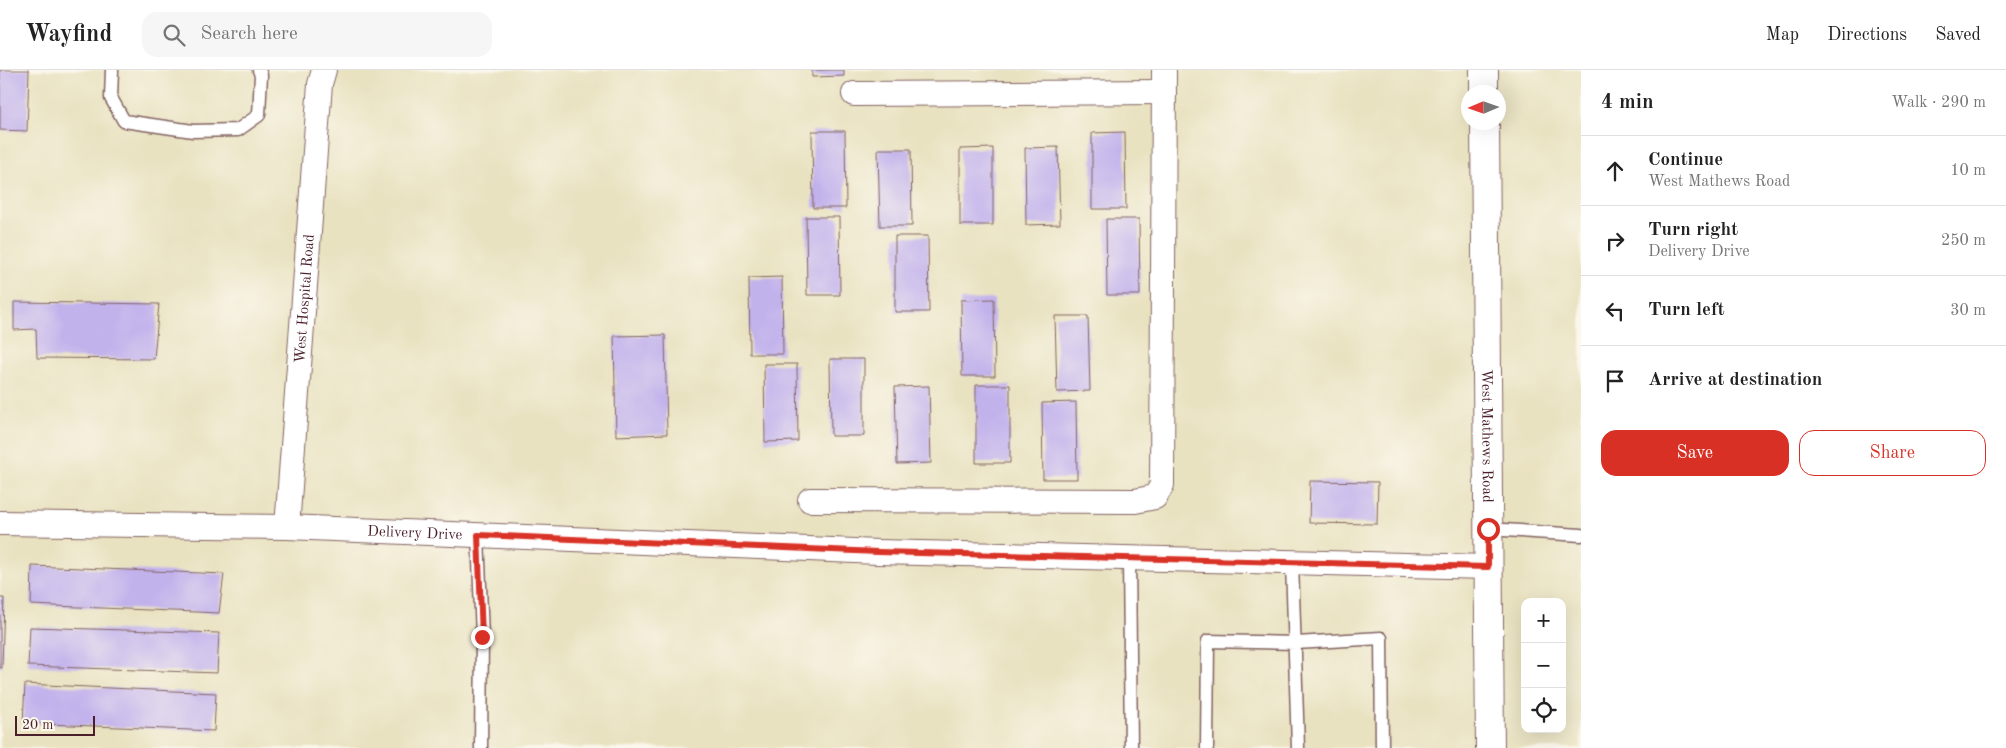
<!DOCTYPE html>
<html lang="en">
<head>
<meta charset="utf-8">
<style>
	:root { --surface:#fff; --page:#f6f6f6; --text:#222; --muted:#767676; --line:#e0e0e0; --accent:#d93025 }
	body { margin:0; font-family:"Old Standard TT",serif; background:var(--page); color:var(--text) }
	.controls { position:absolute; right:15px; bottom:15px; display:grid; overflow:hidden; border-radius:10px; box-shadow:0 5px 20px #0002 }
	.controls button { width:45px; height:45px; display:grid; place-items:center; padding:0; border:0; border-bottom:1px solid var(--line); background:var(--surface); color:var(--text); font:25px sans-serif }
	.compass { position:absolute; left:1461px; top:15px; width:45px; height:45px; border-radius:50%; background:var(--surface); box-shadow:0 5px 20px #0002; rotate:268deg }
	.scale { position:absolute; left:15px; bottom:12px; width:80px; box-sizing:border-box; padding-left:5px; border:2px solid #4a1f2b; border-top:0; font-size:14px; line-height:18px; white-space:nowrap; color:#4a1f2b; -webkit-text-stroke:4px #fbf7ec; paint-order:stroke }
	.stop { position:absolute; width:15px; height:15px; margin:-11px; border:4px solid #d93025; border-radius:50%; background:#fff }
	.stop.end { background:#d93025; border-color:#fff; box-shadow:0 1px 5px #0008 }
	.list { margin:0; padding:0; list-style:none }
	h2 { display:flex; justify-content:space-between; align-items:center; height:65px; margin:0; padding:0 20px; font-size:21px }
	h2 small { font-size:16px; font-weight:400; color:var(--muted) }
	.list li { display:grid; grid-template-columns:32px 1fr auto; gap:15px; align-items:center; box-sizing:border-box; height:70px; padding:0 20px; border-top:1px solid var(--line) }
	.list b { display:block; font-size:19px; white-space:nowrap }
	.list p { margin:0; font-size:16px; white-space:nowrap; color:var(--muted) }
	.list em { font-size:16px; font-style:normal; color:var(--muted) }
	.actions { display:flex; gap:10px; padding:15px 20px }
	.actions a { flex:1; padding:11px 0; border:1px solid var(--accent); border-radius:15px; text-align:center; font-size:18px; color:var(--accent) }
	.actions .main { background:var(--accent); color:#fff }
	.icon { flex:none; width:28px; height:28px; fill:none; stroke:currentColor; stroke-width:2; stroke-linecap:round; stroke-linejoin:round }
	.map { position:relative; flex:none; width:1581px; height:678px; overflow:hidden }
	header { display:flex; align-items:center; gap:30px; box-sizing:border-box; height:70px; padding:0 25px; background:var(--surface); border-bottom:1px solid var(--line) }
	header strong { font-size:24px }
	nav { display:flex; gap:28px; margin-inline-start:auto; font-size:18px }
	.search { width:350px; height:45px; background:var(--page); display:flex; align-items:center; gap:12px; box-sizing:border-box; padding:0 18px; border-radius:15px; color:var(--muted); font-size:19px }
	main { display:flex }
	aside { flex:1; background:var(--surface) }
	.map>svg:first-child { display:block }
	.building { fill:#c2b2ec }
	.lines { fill:none; stroke-linecap:round; stroke-linejoin:round }
	.lane-casing { stroke:#826360; stroke-width:15 }
	.street-casing { stroke:#826360; stroke-width:26 }
	.secondary-casing { stroke:#826360; stroke-width:30 }
	.lane { stroke:#fff; stroke-width:12 }
	.street { stroke:#fff; stroke-width:24 }
	.secondary { stroke:#fff; stroke-width:28 }
	.route { stroke:#d93025; stroke-width:6 }
	.labels { text-anchor:middle; stroke-width:4; stroke-linejoin:round; paint-order:stroke }
	.street-label { font-size:15px; fill:#4a1f2b; stroke:#fbf7ec }
</style>
</head>
<body>
<header>
<strong>Wayfind</strong>
<div class="search"><svg class="icon" aria-label="search" viewBox="0 0 24 24"><circle cx="10" cy="10" r="6"/><path d="M15 15l6 6"/></svg>Search here</div>
<nav><a>Map</a><a>Directions</a><a>Saved</a></nav>
</header>
<main>
<div class="map">
<svg width="1581" height="678" viewBox="0 0 1581 678">
	<rect width="100%" height="100%" fill="#fbf7ec"/>
	<filter id="ink" filterUnits="userSpaceOnUse"><feTurbulence type="fractalNoise" baseFrequency=".02" numOctaves="2"/><feDisplacementMap in="SourceGraphic" scale="10" xChannelSelector="R" yChannelSelector="G"/><feConvolveMatrix kernelMatrix="1 2 1 2 8 2 1 2 1" color-interpolation-filters="sRGB"/></filter>
	<filter id="wash" filterUnits="userSpaceOnUse"><feTurbulence type="fractalNoise" baseFrequency=".0096" numOctaves="4" result="noise"/><feDisplacementMap in="SourceGraphic" scale="20" xChannelSelector="R" yChannelSelector="G"/><feGaussianBlur stdDeviation="1.12" result="paint"/><feColorMatrix in="noise" values="0 0 0 0 0 0 0 0 0 0 0 0 0 0 0 0 0 1.4 0 .05"/><feComposite in="paint" operator="in"/></filter>
	<g filter="url(#wash)">
		<rect width="100%" height="100%" fill="#e9e2c1"/>
		<g id="blocks">
			<path class="building" d="M0 0H29L27 61 0 60Z
				M812 0H844V6L812 7Z
				M812 61H845L846 138H813Z
				M1125 62 1126 139H1092V63Z
				M1058 77 1060 154 1026 155 1025 78Z
				M993 78V155H960V79Z
				M878 79H911L912 156H880Z
				M806 147H839L840 225H807Z
				M1106 149H1139L1140 225H1107Z
				M895 166H928L929 242H895Z
				M782 207 783 284H750L749 208Z
				M994 229 995 306H962L961 230Z
				M14 232 159 234 154 289 37 288 36 259 14 260Z
				M1055 246H1088L1090 321 1057 322Z
				M665 265 667 364 616 366 614 266Z
				M830 289H864V366H831Z
				M764 294H797L798 371 765 372Z
				M976 315H1010V393H976Z
				M929 316 931 393 897 394 895 317Z
				M1076 332 1077 409H1043L1042 333Z
				M1310 411 1378 412 1377 454 1309 453Z
				M32 496 224 504 219 543 31 535Z
				M0 528H4L2 598H0Z
				M30 557 219 563 217 603 28 596Z
				M25 614 216 623 214 661 23 653Z"/>
		</g>
	</g>
	<g filter="url(#ink)">
		<use href="#blocks" fill-opacity="0" stroke="#826360" stroke-width="1"/>
		<g class="lines">
			<defs>
				<path id="lane" d="M112 0 111 28 124 51 193 61 238 60 259 45 261 5 259 0
					M1488 459 1581 465
					M478 465 482 567 481 678
					M1129 489 1131 678
					M1292 492 1298 678
					M1207 678 1208 571 1296 573 1381 568 1382 678"/>
				<g id="street">
					<path d="M854 24 1164 22"/>
					<path d="M810 430 1135 431 1155 427 1162 415 1164 0"/>
					<path id="s1" d="M0 453 287 457 878 482 1488 497"/>
					<path id="s2" d="M287 457 320 14 324 0"/>
				</g>
				<g id="secondary">
					<path d="M1484 0V22"/>
					<path id="s3" d="M1485 52 1490 678"/>
				</g>
			</defs>
			<use href="#lane" class="lane-casing"/>
			<use href="#street" class="street-casing"/>
			<use href="#secondary" class="secondary-casing"/>
			<use href="#lane" class="lane"/>
			<use href="#street" class="street"/>
			<use href="#secondary" class="secondary"/>
		</g>
	</g>
	<g class="lines" filter="url(#ink)">
		<path class="route" d="M482 567 478 465 878 482 1488 497V459"/>
	</g>
	<g class="labels">
		<g class="street-label">
			<text dy="5" stroke="none"><textPath href="#s2" startOffset="229">West Hospital Road</textPath></text>
			<text dy="5" stroke="none"><textPath href="#s3" startOffset="314">West Mathews Road</textPath></text>
			<text dy="5" stroke="none"><textPath href="#s1" startOffset="415">Delivery Drive</textPath></text>
		</g>
	</g>
</svg>
<div class="controls">
<button>+</button>
<button>−</button>
<button><svg class="icon" aria-label="locate" viewBox="0 0 24 24"><circle cx="12" cy="12" r="6"/><path d="M12 2v4M12 18v4M2 12h4M18 12h4"/></svg></button>
</div>
<svg class="compass" viewBox="-18 -18 36 36"><path d="M0-13l5 13h-10z" fill="#e53935"/><path d="M0 13l5-13h-10z" fill="#767676"/></svg>
<div class="scale">20 m</div>
<div class="stop" style="left:1488px;top:459px"></div>
<div class="stop end" style="left:482px;top:567px"></div>
</div>
<aside>
<h2>4 min<small>Walk · 290 m</small></h2>
<ul class="list">
<li><svg class="icon" aria-label="ahead" viewBox="0 0 24 24"><path d="M12 20V5M6 11l6-6 6 6"/></svg><div><b>Continue</b><p>West Mathews Road</p></div><em>10 m</em></li>
<li><svg class="icon" aria-label="right" viewBox="0 0 24 24"><path d="M7 20v-9h11M14 6l5 5-5 5"/></svg><div><b>Turn right</b><p>Delivery Drive</p></div><em>250 m</em></li>
<li><svg class="icon" aria-label="left" viewBox="0 0 24 24"><path d="M17 20v-9H6M10 6l-5 5 5 5"/></svg><div><b>Turn left</b></div><em>30 m</em></li>
<li><svg class="icon" aria-label="arrive" viewBox="0 0 24 24"><path d="M6 21V4h12l-3 4 3 4H6"/></svg><div><b>Arrive at destination</b></div></li>
</ul>
<div class="actions"><a class="main">Save</a><a>Share</a></div>
</aside>
</main>
</body>
</html>
